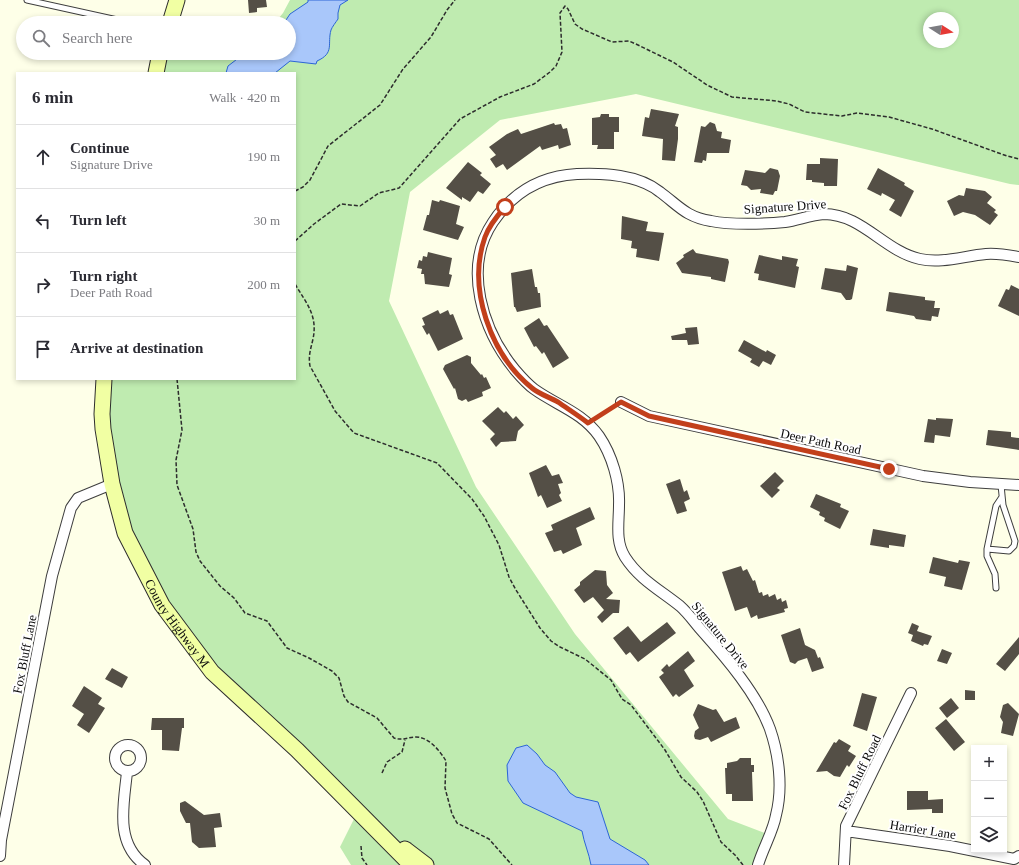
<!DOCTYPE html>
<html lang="en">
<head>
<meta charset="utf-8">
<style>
	:root { --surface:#fff; --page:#f2f2f3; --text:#2b2b33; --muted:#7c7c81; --line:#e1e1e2 }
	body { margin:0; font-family:"Times New Roman",serif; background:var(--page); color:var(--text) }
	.controls { position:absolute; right:12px; bottom:12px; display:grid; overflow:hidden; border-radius:0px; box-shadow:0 2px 6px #0003 }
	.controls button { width:36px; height:36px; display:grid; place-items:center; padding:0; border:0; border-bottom:1px solid var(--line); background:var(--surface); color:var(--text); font:20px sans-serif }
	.compass { position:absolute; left:923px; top:12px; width:36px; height:36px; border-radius:50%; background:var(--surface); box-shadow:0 2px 6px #0003; rotate:101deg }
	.stop { position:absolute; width:12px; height:12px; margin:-9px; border:3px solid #c23f1b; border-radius:50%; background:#fff }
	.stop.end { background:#c23f1b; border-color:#fff; box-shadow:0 1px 4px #0008 }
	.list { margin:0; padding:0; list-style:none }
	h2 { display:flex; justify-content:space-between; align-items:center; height:52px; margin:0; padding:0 16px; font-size:17px }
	h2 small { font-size:13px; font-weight:400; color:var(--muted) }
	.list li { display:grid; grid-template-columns:26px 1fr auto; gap:12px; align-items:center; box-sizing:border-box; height:64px; padding:0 16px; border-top:1px solid var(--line) }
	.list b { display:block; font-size:15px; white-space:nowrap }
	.list p { margin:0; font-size:13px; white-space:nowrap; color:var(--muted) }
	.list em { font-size:13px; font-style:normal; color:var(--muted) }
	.icon { flex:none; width:22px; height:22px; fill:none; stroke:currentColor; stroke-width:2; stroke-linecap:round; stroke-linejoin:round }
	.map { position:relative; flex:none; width:1019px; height:865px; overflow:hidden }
	.search { position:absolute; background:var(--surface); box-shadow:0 2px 6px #0003; left:16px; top:16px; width:280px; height:44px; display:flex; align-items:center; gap:10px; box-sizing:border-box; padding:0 14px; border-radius:22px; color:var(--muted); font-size:15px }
	.panel { position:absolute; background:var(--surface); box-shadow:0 2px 6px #0003; left:16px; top:72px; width:280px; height:308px; border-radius:0px }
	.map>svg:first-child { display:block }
	.green { fill:#bfebb0; fill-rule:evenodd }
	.water { fill:#a9c7fa; stroke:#2c65d6 }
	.building { fill:#544f46 }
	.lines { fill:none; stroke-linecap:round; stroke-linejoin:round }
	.lane-casing { stroke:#3e3e3e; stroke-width:7 }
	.street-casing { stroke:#3e3e3e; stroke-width:12 }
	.secondary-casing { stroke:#2d2d2d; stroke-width:17 }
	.path { stroke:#2d2d2d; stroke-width:1.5; stroke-dasharray:4 2; stroke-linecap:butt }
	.lane { stroke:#fff; stroke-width:5 }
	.street { stroke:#fff; stroke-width:10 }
	.secondary { stroke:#f1ffa3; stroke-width:15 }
	.route { stroke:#c23f1b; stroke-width:5 }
	.labels { text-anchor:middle; stroke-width:4; stroke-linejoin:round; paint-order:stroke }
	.street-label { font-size:13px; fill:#0b0b0b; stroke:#fff }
</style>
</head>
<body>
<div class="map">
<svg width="1019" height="865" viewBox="0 0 1019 865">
	<rect width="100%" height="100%" fill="#feffe8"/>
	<path class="green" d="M290 0H1019V185L1010 184 636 94 500 120 410 192 389 301 476 487 575 634 728 819 770 835 758 865H351L340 847 358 811 212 672 162 605 112 484 104 379H295V73H156L160 53H289V23H275L283 13ZM929 18H953V42H929Z"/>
	<path class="water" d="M308 0H348L340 5 338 13V19C336 22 332 27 331 30 327 44 335 53 317 61L316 64 290 61 275 73H226L228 66 245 53H289V23H284L290 14 308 2Z
		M527 745 537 754 545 765 555 772 570 793 576 797 598 802 610 839 645 860 649 865H591C589 853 584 843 582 831L523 803 508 781 507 765 516 748Z"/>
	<path class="building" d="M248 0H266L267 7 257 8V12L249 13Z
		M651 109 679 114 675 126 678 127V139L675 161 662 160 663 139 642 136 645 117 649 118Z
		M601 114H609V117H619V132H614V149H597L598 145H592V118L600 117Z
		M710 122 715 124 717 131 722 132 721 138 731 140 729 153H707L706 161 703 160 702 163 694 162 701 126 705 127Z
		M554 123 555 125 561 124 563 129 567 128 571 145 559 149 558 145 542 150 540 146 507 170 503 164 496 168 490 159 496 155 489 147 507 134 518 129 521 134Z
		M820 158 838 159 837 186H824V183L812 182V180H806L807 164H820Z
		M468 162 482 173 480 175 491 184 483 194 478 191 470 202 462 197V200L446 188Z
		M770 168 778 170 780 176 777 191H775L773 195 760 193 761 189 751 190 747 186 741 185 745 170 765 173Z
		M878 168 905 183 904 185 914 191 901 217 889 210 895 200 882 193 881 196 867 189Z
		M966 188 985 191 992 197 987 203 996 210 994 212 998 215 990 225 975 215 963 212 954 216 947 201 959 195 964 196Z
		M432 200 439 202 440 200 460 206 456 224 464 227 458 240 423 230 427 215H429Z
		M622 216 648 222 646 231 664 233 659 261 636 257 637 249 631 248 632 241 621 239Z
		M693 249 696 253 728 259 729 262 725 282 711 279V277L682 273 676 263 684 257 683 255Z
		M428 252 452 258 449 274 452 275 449 287 425 284 424 274H421L422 269 417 268 419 260 422 261 423 256 427 257Z
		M759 255 782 260V256L798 259 796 266 799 267 795 288 758 280 759 274 754 273Z
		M847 265 858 268 852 299 850 300H846L841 293 821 289 825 268 846 271Z
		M532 269 535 287H537L538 293H540L541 307 517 312 515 307H514L511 273Z
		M1011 285 1019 289V316L998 306 1006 289 1009 290Z
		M889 292 925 297V300L935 301 934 308H940L938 317 932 316 931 321 916 319 914 316 886 311Z
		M438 310 440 314 448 310 450 315 453 314 463 339 438 351 429 333 427 335 422 326 425 325 422 318Z
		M539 318 544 326 547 325 569 358 553 368 544 352 542 354 536 346 534 347 524 328Z
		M697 327 699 344 688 345 687 340H672L671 336 686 333 685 328Z
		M744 340 766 352 767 350 776 355 771 365 763 361 759 367 750 362 752 359 738 351Z
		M467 355 471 357V363L481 375 482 374 484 378 486 377 491 388 482 392 483 396 468 402 466 399 462 401 458 399 455 388 454 389 443 369 445 365Z
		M498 407 504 413 506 411 513 419 516 416 524 425 518 431 516 441 501 442 496 447 490 439 495 434 482 421Z
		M936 418 953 419 950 437 935 435 934 443 924 442 928 419 936 420Z
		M988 430 1011 432V437L1019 438V450L986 445Z
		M546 465 552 476 559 474 563 483 558 484 561 493 559 495 562 501 547 508 541 495 538 497 529 473Z
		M775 472 784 481 777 488 780 490 772 498 760 486Z
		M680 479 684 492 687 490 690 499 684 502 687 511 677 514 666 484Z
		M816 494 841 504 840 507 849 511 840 529 824 521 825 518 819 515 820 512 810 507Z
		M590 507 595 519 576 528 582 545 563 554 561 550 554 552 545 533 553 530 551 525Z
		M873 529 906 535 904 547 889 545V548L870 545Z
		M933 557 958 563 959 560 970 562 962 590 944 586 946 577 929 573Z
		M741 566 743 571 747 569 753 581 755 580 759 593 762 592 763 596 768 594 769 597 775 594 777 600 781 598 782 602 786 600 788 608 784 609 785 612 758 619 757 615 751 618 747 607 735 611 722 572Z
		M595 570 606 571 607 585 613 593 606 599 620 600 619 613H613L602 623 597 617 604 610 593 597 584 603 574 590 580 585V582Z
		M667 622 676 633 638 662 630 652 626 655 613 638 628 626 641 642Z
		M912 623 919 626 917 631 932 636 928 645 924 644 923 646 911 641 913 635 908 633Z
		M800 628 805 645 815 650 818 658 820 657 824 668 812 672 807 658 798 661 795 664 790 662 781 635Z
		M1019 637V654L1005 671 996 664Z
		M942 649 952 653 947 664 937 661Z
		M688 651 695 661 684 670 694 686 679 697 676 694 673 697 659 677 664 673 661 670 667 664 669 667Z
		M112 668 128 677 122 688 105 679Z
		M84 686 102 698 98 704 105 708 89 733 77 725 84 714 72 706Z
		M965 690 975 691V700H965Z
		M862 693 877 697 867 731 853 726Z
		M951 698 959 708 947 718 939 708Z
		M1008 703 1019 714 1013 736 1001 733 1003 722 1000 717 1003 705Z
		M698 704 713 710 716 709 724 722 736 717 740 728 711 742 708 737 700 740 695 739 694 736 695 731 699 728 693 715Z
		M152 718H184V728H182L179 751 162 750V730H151Z
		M946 719 965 742 954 751 935 728Z
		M839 739 851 746 848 751 856 756 849 767 847 765 840 777 834 776 827 771 816 772 834 742 836 743Z
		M740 758H751V765H754V772H752L753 801H732V794H726L725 768H727V763L737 761Z
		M907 791H928V800L943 799V813H932V809L907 810Z
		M185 801 204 815 220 813 222 827 214 828 216 847 199 848 192 842 190 823H186L180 811V803Z"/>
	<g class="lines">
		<defs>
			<path id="lane" d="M27 0 131 23
				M987 549 996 506 1002 497
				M996 588 995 574 987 556V549L1009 551 1014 546 1015 541 1003 505 1001 485"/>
			<path id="street" d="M621 402 649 416 923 476 970 482 1019 485
				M115 758a13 13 0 1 1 26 0a13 13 0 1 1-26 0Z
				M127 772C124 803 114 843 145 865
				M846 831 950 846 1014 859 1019 856
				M0 856 1 840 52 576 71 508 78 498 112 484
				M758 865C763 848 773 832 776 815 783 788 779 755 770 729 757 694 727 659 702 631 695 623 688 613 680 606 660 590 639 579 625 557 615 541 619 523 619 505 620 482 612 455 599 436 582 412 556 405 534 389 527 384 521 377 515 370 483 331 462 268 493 222 513 192 541 176 577 174 603 173 638 174 660 192 679 206 686 217 711 221 730 225 765 224 785 222 798 220 811 215 824 214 862 214 884 251 920 259 941 264 964 256 986 254 997 253 1008 255 1019 257
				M844 865 846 826 911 693"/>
			<g id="secondary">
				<path d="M170 23 177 0"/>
				<path d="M156 73 160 53"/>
				<path id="s1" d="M104 379 102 414 103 429 112 484 125 533 162 605 212 672 297 750 411 865"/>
				<path d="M405 849 426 865"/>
			</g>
		</defs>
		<use href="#lane" class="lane-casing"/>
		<use href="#street" class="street-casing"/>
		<use href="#secondary" class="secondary-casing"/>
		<path class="path" d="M295 191 303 187 310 180 328 146 380 105 403 69 431 37 447 10 455 0
			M295 241 314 224 341 204 360 206 379 193 399 188 460 119 500 97 534 84 550 72 556 66 562 52 560 13 565 6 568 9 575 24 582 29 612 42 629 41 638 45 673 62 707 85 732 97 777 101 789 104 805 112 842 116 857 113 889 117 932 129 1007 156 1019 159
			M295 263V264
			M295 284C306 303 318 315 313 339 311 348 308 356 310 366L335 411 354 433 437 463 472 499 484 516 499 545 509 577 516 590 540 628 551 641 560 647 585 659 611 680 622 699 631 705 665 750 681 777 697 792 703 801 721 842 735 855 743 865
			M177 379 182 430 176 460 177 485 193 529 196 552 200 561 220 586 234 598 245 613 267 621 287 648 309 658 332 671 339 678 344 696 348 702 377 718 394 738C403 741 408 737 416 737 429 737 440 751 446 761L445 788 452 814 457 823 489 839 512 865
			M596 418 613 408
			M382 773 387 762 402 752 405 740
			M361 846 362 858 367 865"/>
		<use href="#lane" class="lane"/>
		<use href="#street" class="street"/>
		<use href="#secondary" class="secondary"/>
	</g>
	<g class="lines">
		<path class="route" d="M505 207C497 216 489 226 485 237 467 288 490 354 532 388 539 394 549 397 558 402 568 409 579 416 588 423L621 402 649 416 889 469"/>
	</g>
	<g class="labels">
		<g class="street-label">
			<text transform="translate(785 206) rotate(-4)" y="5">Signature Drive</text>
			<text transform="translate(821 441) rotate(12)" y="5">Deer Path Road</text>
			<text dy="5" stroke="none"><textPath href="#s1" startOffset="261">County Highway M</textPath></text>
			<text transform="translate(721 635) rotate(51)" y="5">Signature Drive</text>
			<text transform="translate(24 654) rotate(-79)" y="5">Fox Bluff Lane</text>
			<text transform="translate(859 772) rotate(-64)" y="5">Fox Bluff Road</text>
			<text transform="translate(923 829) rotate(9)" y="5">Harrier Lane</text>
		</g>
	</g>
</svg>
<div class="controls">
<button>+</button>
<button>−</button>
<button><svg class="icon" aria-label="layers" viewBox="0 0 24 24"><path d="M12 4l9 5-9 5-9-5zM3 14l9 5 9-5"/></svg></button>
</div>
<svg class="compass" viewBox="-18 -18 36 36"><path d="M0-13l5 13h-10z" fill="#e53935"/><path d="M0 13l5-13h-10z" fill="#7c7c81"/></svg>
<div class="stop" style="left:505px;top:207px"></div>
<div class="stop end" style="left:889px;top:469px"></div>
<div class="search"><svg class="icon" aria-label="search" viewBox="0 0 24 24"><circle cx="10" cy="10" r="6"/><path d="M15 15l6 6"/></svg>Search here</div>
<section class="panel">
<h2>6 min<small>Walk · 420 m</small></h2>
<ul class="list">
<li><svg class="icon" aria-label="ahead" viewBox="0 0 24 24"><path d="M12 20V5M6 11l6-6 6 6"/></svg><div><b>Continue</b><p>Signature Drive</p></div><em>190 m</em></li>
<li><svg class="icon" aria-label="left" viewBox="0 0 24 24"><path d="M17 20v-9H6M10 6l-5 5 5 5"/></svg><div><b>Turn left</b></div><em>30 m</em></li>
<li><svg class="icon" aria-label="right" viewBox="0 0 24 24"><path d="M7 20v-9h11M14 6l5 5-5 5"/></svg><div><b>Turn right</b><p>Deer Path Road</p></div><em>200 m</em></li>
<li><svg class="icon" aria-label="arrive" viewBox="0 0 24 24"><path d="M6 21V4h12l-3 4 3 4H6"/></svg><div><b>Arrive at destination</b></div></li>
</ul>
</section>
</div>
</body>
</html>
